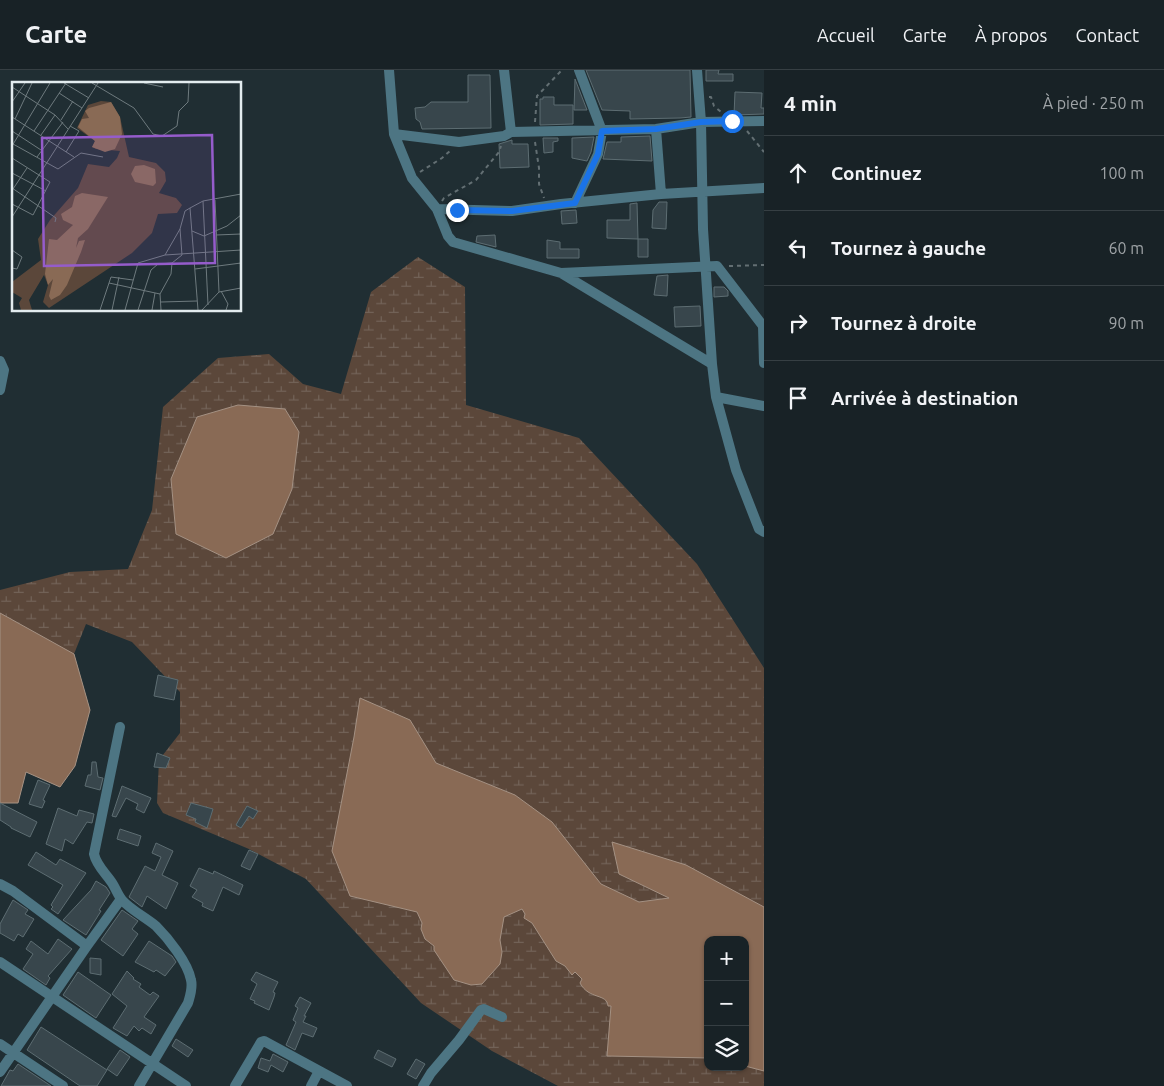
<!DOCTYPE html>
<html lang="fr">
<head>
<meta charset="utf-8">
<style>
	:root { --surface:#182226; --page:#252f32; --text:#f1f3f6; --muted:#9fa4a7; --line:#363f43 }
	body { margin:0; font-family:Ubuntu,sans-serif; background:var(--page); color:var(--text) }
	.controls { position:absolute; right:15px; bottom:15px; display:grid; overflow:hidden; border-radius:10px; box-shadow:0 1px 4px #0004 }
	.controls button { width:45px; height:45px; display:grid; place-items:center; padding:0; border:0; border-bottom:1px solid var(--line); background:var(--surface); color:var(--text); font:25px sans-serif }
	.stop { position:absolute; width:15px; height:15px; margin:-11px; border:4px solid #1a73e8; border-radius:50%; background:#fff }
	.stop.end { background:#1a73e8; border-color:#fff; box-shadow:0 1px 5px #0008 }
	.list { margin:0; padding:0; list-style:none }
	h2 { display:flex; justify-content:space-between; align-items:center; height:65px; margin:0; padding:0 20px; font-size:21px }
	h2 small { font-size:16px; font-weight:400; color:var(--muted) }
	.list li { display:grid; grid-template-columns:32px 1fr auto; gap:15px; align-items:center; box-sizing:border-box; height:75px; padding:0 20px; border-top:1px solid var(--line) }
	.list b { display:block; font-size:19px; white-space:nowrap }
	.list em { font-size:16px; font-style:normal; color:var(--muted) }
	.icon { flex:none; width:28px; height:28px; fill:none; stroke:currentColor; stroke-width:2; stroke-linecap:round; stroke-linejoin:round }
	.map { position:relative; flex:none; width:764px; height:1016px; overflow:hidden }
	header { display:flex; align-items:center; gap:30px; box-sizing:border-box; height:70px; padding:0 25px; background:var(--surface); border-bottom:1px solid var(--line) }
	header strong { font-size:24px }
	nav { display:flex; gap:28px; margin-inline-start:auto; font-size:18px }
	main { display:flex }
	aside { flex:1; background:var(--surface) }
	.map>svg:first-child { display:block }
	.wetland { fill:url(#wetland-marsh); fill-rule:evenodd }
	.water { fill:#896a55; stroke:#a49183 }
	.building { fill:#38464c; stroke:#5d6d72 }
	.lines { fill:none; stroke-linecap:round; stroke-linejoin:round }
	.path { stroke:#636f73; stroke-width:2; stroke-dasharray:4 4; stroke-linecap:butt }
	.street { stroke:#4d7583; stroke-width:10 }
	.route { stroke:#1a73e8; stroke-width:6 }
	.inset-road { fill:none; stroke:#6e7a7e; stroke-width:1 }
	.view { fill:#955ccb; fill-opacity:0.15; stroke:#955ccb; stroke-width:2.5 }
	.inset-edge { fill:none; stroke:#e3ecef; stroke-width:2.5 }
</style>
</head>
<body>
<header>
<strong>Carte</strong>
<nav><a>Accueil</a><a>Carte</a><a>À propos</a><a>Contact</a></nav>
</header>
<main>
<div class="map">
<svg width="764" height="1016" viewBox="0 0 764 1016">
	<defs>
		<pattern id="wetland-marsh" width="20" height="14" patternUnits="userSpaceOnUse" patternTransform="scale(1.25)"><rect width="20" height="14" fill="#5b473a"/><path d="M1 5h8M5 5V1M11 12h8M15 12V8" fill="none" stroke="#726257"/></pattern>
	</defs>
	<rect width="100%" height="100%" fill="#202e33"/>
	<path class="wetland" d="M418 187 465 217 466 335 579 368 697 494 764 598V1016H558L492 981 421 933 306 809 249 779 163 743 157 733 159 690 180 663V622L132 572 86 554 74 584 90 640 75 696 60 717 26 702 18 733H0V520L70 502 128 499 152 440 163 337 218 288 269 284 303 314 341 324 371 222ZM708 870H745V997H708Z"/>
	<path class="water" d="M238 335 285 339 299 362 292 419 273 464 226 488 176 464 171 409 197 347Z
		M0 543 74 584 90 640 75 696 60 717 26 702 18 733H0Z
		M360 628 410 650 436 693 515 725 552 752 601 814 639 832 669 828 619 804 612 772 686 795 764 837V1001L745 996V870H708V988L607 986 611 936H608C607 923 589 930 580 913L582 909 575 902 572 905 565 896 556 891 532 853 524 848 525 844 522 839 504 847 500 870 502 882 500 894 482 914 471 915 454 910 434 880V876L425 869 421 859 422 853 417 842 350 826 332 781 354 667Z"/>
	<path class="building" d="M586 0H690L691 47 680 48 630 49V41L602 40Z
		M706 0H719L718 4H733V11H706Z
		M468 5H490L491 58 422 59 420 52 416 49 415 38 425 37 431 32H468Z
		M575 9 587 40H574Z
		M735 22 762 23 761 38H764V44L734 45Z
		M543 27H554V35H573V54L540 55V29H543Z
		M650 66 652 91 603 89 607 72H621V67Z
		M594 67 591 82 587 91 572 88V68Z
		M543 68H558V71L553 72V82L544 83Z
		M512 70V74H528L529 97 500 98 499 74Z
		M659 132H667L666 159 652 158 653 140Z
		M637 133 638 169 607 168V150H630V134Z
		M576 140 577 153 562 154 561 141Z
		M495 165 496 177 476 172 477 166Z
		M638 169H648V187H638Z
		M547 170 560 172V179H579V188H547Z
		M668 205 667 226 654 225 657 206Z
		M714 217H724L728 221V226L714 227Z
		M700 236 701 256 675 257 674 237Z
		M158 605 178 610 174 630 154 626Z
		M157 683 170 688 166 698 154 697Z
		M92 692H96L98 707 103 708 100 720 85 716 88 705H91Z
		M38 710 50 715 43 730 45 731 42 738 29 734Z
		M122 716 151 728 144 743 136 739 138 734 126 728 116 747 112 746Z
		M0 733 37 752 30 767 11 758V757L0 750Z
		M191 733 213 739 207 758 195 752 196 749 186 745Z
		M247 736 258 741 253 749 249 746 241 758 236 755Z
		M58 738 77 746 79 740 94 744 92 753 87 752 73 774 65 769 62 781 46 774Z
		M120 759 141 766 138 776 117 769Z
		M156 773 173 781 162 805 178 813 166 839 147 826 142 837 129 827 145 796 155 801 161 787 152 783Z
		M249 780 258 784 250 800 241 796Z
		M36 782 56 795 60 789 86 803 58 844 51 839 53 837 51 835 63 815 28 795Z
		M199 798 213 804 214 801 243 815 239 825 223 817 213 841 202 836 203 833 192 827 197 820 190 816Z
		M96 811 106 817 110 823 99 840 101 841 86 865 63 850 91 820Z
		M13 830 28 840 25 844 34 849 23 867 18 864 14 871 0 863V854Z
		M122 840 138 851 132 859 138 864 123 886 101 870Z
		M58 869 72 879 48 906 50 908 46 915 23 899 33 884 26 879 31 871 48 884Z
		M149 871 172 886 176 892 165 906 156 900 154 902 135 892Z
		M90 888 101 889V905L90 903Z
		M127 901 134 908 133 909 141 914 139 917 150 925 153 922 159 926 144 947 156 955 151 964 142 958 139 961 134 956 127 966 113 958 127 936 112 924Z
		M78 902 111 925 96 948 63 925Z
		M256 902 278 912 273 922 275 923 274 927 269 940 254 933 255 931 250 929 257 914 251 910Z
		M300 927 311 933 304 946H306L303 952 317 958 313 967 302 963 295 980 286 975 296 952 293 950 298 938 295 936Z
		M41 957 107 1000 97 1016H80L27 980Z
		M176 969 193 980 188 987 172 976Z
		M120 980 130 987 117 1006 107 999Z
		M378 980 396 989 392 997 374 988Z
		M273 984 288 992 283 1002 271 995 268 1002 258 998 261 988 270 991Z
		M416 989 425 994 416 1009 407 1004Z
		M18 994 51 1016H1L10 1000 13 1001Z"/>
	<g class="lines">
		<path class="path" d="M709 27H711L714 36 721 42
			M535 52 537 26 562 0
			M747 61 764 82
			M535 72 539 98V114L544 128
			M420 102 442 88 451 80
			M442 131 444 128 476 110 499 82 501 76
			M729 196 764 195"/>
		<path class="street" d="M389 0 394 64 412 108 437 139 512 141 561 134 661 124 764 118
			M504 0 511 62
			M697 0 701 52 703 159 712 294 716 327 736 400 759 459 764 462
			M656 59 661 124
			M394 64 459 72 504 66 511 62 656 59 701 52 764 51
			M575 133 598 84 602 61 579 0
			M437 139 448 166 453 172 561 203 712 294
			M561 203 717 196 763 256 764 293
			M0 291 4 300 0 320
			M716 327 764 336
			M120 657 94 784C96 794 104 802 110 810 115 816 117 824 122 830 131 840 145 847 156 856 168 868 188 893 191 910 193 918 190 926 188 933L139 1016
			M0 814 13 821 87 876
			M0 892 186 1016
			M0 974 63 1016
			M0 1002 87 876 121 829
			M235 1016 261 972 264 971 347 1016
			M311 1016 319 1001
			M423 1016 431 1003 459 970 481 940 484 939 502 947"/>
	</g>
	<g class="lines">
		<path class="route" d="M457 140 512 141 575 133 598 84 602 61 656 59 701 52 732 51"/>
	</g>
	<g transform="translate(12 12)">
		<rect width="229" height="229" fill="#202e33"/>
		<path d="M89 19 99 20 108 35 117 75 144 81 153 90 154 99 147 111 164 116 170 123 165 131 146 132 140 151 120 171 37 226 31 220 36 203 32 193 17 218 20 228H9L7 221 10 216 0 210V200L29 178 26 157 38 138 66 106 76 82 97 85 105 76 108 69 84 67 80 65 83 59 65 46 76 23Z" fill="#5b473a"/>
		<path d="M99 20 108 35 110 52 103 67 93 70 80 65 83 59 66 45 70 37 77 36 73 29 77 26ZM132 83 143 87 144 101 141 104 123 100 119 92 123 84ZM70 111 96 115 76 147 66 156 64 166 67 159 73 158 69 170 55 203 48 213 39 218 37 214 41 197 36 203 33 192 37 157 45 158 61 143 51 138 49 132 60 125 63 114Z" fill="#896a55"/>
		<path class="inset-road" d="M52 1 77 16M80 1 122 26 141 52 150 54 165 44 167 29 176 20 177 1M132 1 151 5M0 5 43 33 56 47M47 11 70 26M0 20 13 1M0 35 62 75M3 37 20 1M49 38 61 19M0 49 29 68M22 49 54 1M29 53 43 33M1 62 46 87 69 71 91 75M0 64 38 1M54 70 67 49 58 44M25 75 51 40M0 76 38 100 21 133 0 122M0 91 34 109M0 106 44 136 43 140M1 107 15 86M203 118 207 210M191 119 196 223M0 135 86 1M180 149 192 154 215 144 229 133M204 153 229 152M0 168 10 175 5 187 0 186M153 173 168 147 173 129 178 126M183 187 229 181M97 201 148 212M209 209 216 222 214 228M149 220 185 219M88 228 99 195 121 198M100 228 107 195M113 228 126 181 153 173 229 168M126 228 139 188 146 182 160 181 170 173 168 147M140 228 143 211M149 228 148 212 159 192 160 181M186 228 178 126 191 119 229 112M190 228 207 210 229 206"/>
		<path class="view" d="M200 53 203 181 32 184 30 56Z"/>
		<rect width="229" height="229" class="inset-edge"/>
	</g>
</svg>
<div class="controls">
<button>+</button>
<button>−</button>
<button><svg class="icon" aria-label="layers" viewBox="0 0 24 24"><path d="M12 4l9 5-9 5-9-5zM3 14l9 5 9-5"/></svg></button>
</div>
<div class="stop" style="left:732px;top:51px"></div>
<div class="stop end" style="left:457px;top:140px"></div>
</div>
<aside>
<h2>4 min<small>À pied · 250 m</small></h2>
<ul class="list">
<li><svg class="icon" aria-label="ahead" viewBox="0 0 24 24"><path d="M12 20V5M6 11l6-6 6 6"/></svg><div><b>Continuez</b></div><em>100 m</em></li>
<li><svg class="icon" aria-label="left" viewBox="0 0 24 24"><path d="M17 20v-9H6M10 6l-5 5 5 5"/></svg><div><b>Tournez à gauche</b></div><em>60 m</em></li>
<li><svg class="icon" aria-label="right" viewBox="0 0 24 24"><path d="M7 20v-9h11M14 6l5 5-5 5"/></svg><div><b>Tournez à droite</b></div><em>90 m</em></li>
<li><svg class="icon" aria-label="arrive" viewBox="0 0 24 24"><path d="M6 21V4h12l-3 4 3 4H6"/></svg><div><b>Arrivée à destination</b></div></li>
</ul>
</aside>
</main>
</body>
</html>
